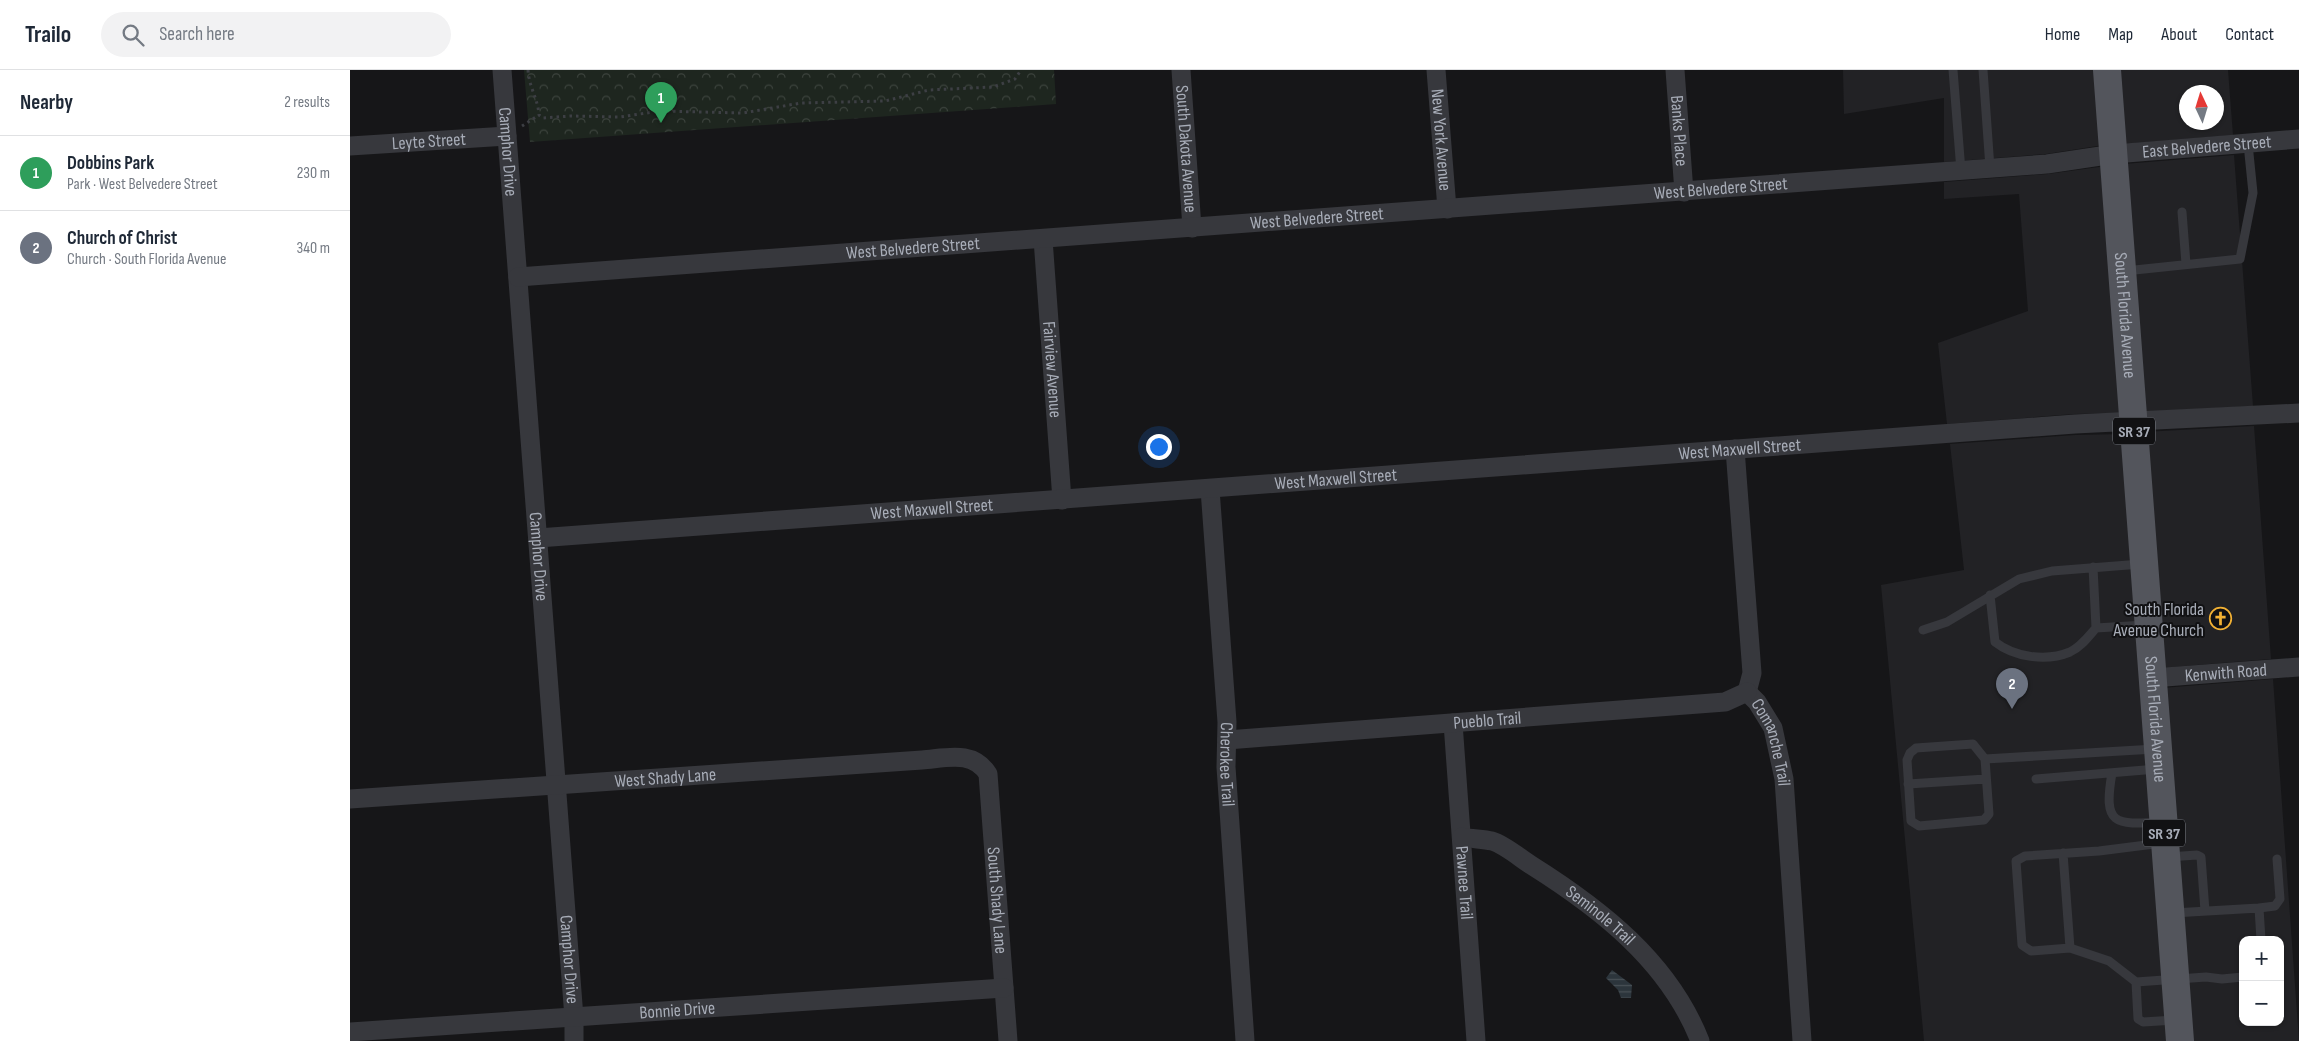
<!DOCTYPE html>
<html lang="en">
<head>
<meta charset="utf-8">
<style>
	:root { --surface:#fff; --page:#f2f2f3; --text:#1f2937; --muted:#747a83; --line:#e0e1e3; --accent:#0b8043 }
	body { margin:0; font-family:"Sofia Sans Condensed",sans-serif; background:var(--page); color:var(--text) }
	.controls { position:absolute; right:15px; bottom:15px; display:grid; overflow:hidden; border-radius:10px; box-shadow:0 1px 4px #0004 }
	.controls button { width:45px; height:45px; display:grid; place-items:center; padding:0; border:0; border-bottom:1px solid var(--line); background:var(--surface); color:var(--text); font:25px sans-serif }
	.compass { position:absolute; left:1829px; top:15px; width:45px; height:45px; border-radius:50%; background:var(--surface); box-shadow:0 1px 4px #0004; rotate:356deg }
	.you { position:absolute; left:808px; top:376px; width:18px; height:18px; margin:-12px; border:4px solid #fff; border-radius:50%; background:#1a73e8; box-shadow:0 0 0 8px #1a73e833 }
	.badge { display:grid; place-items:center; width:32px; height:32px; border-radius:50%; background:var(--accent); color:#fff; font-size:16px; font-weight:700 }
	.pin { position:absolute; translate:-50% -41px; filter:drop-shadow(0 1px 2px #0008) }
	.pin::after { content:''; position:absolute; top:26px; width:18px; height:15px; background:inherit; clip-path:polygon(0 0,100% 0,50% 100%) }
	.list { margin:0; padding:0; list-style:none }
	h2 { display:flex; justify-content:space-between; align-items:center; height:65px; margin:0; padding:0 20px; font-size:21px }
	h2 small { font-size:16px; font-weight:400; color:var(--muted) }
	.list li { display:grid; grid-template-columns:32px 1fr auto; gap:15px; align-items:center; box-sizing:border-box; height:75px; padding:0 20px; border-top:1px solid var(--line) }
	.list b { display:block; font-size:19px; white-space:nowrap }
	.list p { margin:0; font-size:16px; white-space:nowrap; color:var(--muted) }
	.list em { font-size:16px; font-style:normal; color:var(--muted) }
	.icon { flex:none; width:28px; height:28px; fill:none; stroke:currentColor; stroke-width:2; stroke-linecap:round; stroke-linejoin:round }
	.map { position:relative; flex:none; width:1949px; height:971px; overflow:hidden }
	header { display:flex; align-items:center; gap:30px; box-sizing:border-box; height:70px; padding:0 25px; background:var(--surface); border-bottom:1px solid var(--line) }
	header strong { font-size:24px }
	nav { display:flex; gap:28px; margin-inline-start:auto; font-size:18px }
	.search { width:350px; height:45px; background:var(--page); display:flex; align-items:center; gap:12px; box-sizing:border-box; padding:0 18px; border-radius:28px; color:var(--muted); font-size:19px }
	main { display:flex }
	aside { flex:1; background:var(--surface) }
	.map>svg:first-child { display:block }
	.built { fill:#222225; fill-rule:evenodd }
	.forest { fill:url(#forest-crowns) }
	.water { fill:url(#water-rules) }
	.lines { fill:none; stroke-linecap:round; stroke-linejoin:round }
	.path { stroke:#3d3f44; stroke-width:3; stroke-dasharray:2.5 4; stroke-linecap:butt }
	.lane { stroke:#37383d; stroke-width:9 }
	.street { stroke:#37383d; stroke-width:19 }
	.primary { stroke:#53555c; stroke-width:28 }
	.labels { text-anchor:middle; stroke-width:4; stroke-linejoin:round; paint-order:stroke }
	.shield { fill:#111113; stroke:#7b7e86; stroke-width:1 }
	.shield-label { font-size:16px; font-weight:bold; fill:#a8adb8 }
	.street-label { font-size:18px; fill:#a8adb8; stroke:#111113 }
	.poi-label { font-size:18px; fill:#a8adb8; stroke:#111113; text-anchor:end }
</style>
</head>
<body>
<header>
<strong>Trailo</strong>
<div class="search"><svg class="icon" aria-label="search" viewBox="0 0 24 24"><circle cx="10" cy="10" r="6"/><path d="M15 15l6 6"/></svg>Search here</div>
<nav><a>Home</a><a>Map</a><a>About</a><a>Contact</a></nav>
</header>
<main>
<aside>
<h2>Nearby<small>2 results</small></h2>
<ul class="list">
<li><span class="badge" style="background:#2e9e5b">1</span><div><b>Dobbins Park</b><p>Park · West Belvedere Street</p></div><em>230 m</em></li>
<li><span class="badge" style="background:#6b7280">2</span><div><b>Church of Christ</b><p>Church · South Florida Avenue</p></div><em>340 m</em></li>
</ul>
</aside>
<div class="map">
<svg width="1949" height="971" viewBox="0 0 1949 971">
	<defs>
		<pattern id="forest-crowns" width="20" height="18" patternUnits="userSpaceOnUse" patternTransform="scale(1.25)"><rect width="20" height="18" fill="#1e261f"/><path d="M2 6a3 3 0 1 1 6 0M12 15a3 3 0 1 1 6 0" fill="none" stroke="#3c433d"/></pattern>
		<pattern id="water-rules" width="6" height="5" patternUnits="userSpaceOnUse" patternTransform="scale(1.25)"><rect width="6" height="5" fill="#2c353c"/><path d="M0 2.5h6" fill="none" stroke="#485056"/></pattern>
	</defs>
	<rect width="100%" height="100%" fill="#161618"/>
	<path class="built" d="M1493 0H1748L1754 75 1696 84 1594 92V28L1494 44Z
		M1766 0H1878L1883 65 1772 74ZM1836 22H1866V52H1836Z
		M1884 85 1903 336 1792 342 1774 94Z
		M1756 96 1774 343 1724 344 1597 354 1588 273 1678 241 1669 124 1594 129V112L1698 104Z
		M1904 356 1921 589 1810 598 1793 362Z
		M1776 364 1821 971H1574L1531 515 1614 500 1600 374 1725 365Z
		M1923 609 1949 971H1839L1812 618ZM1893 870H1930V952H1893Z"/>
	<path class="forest" d="M174 0H704L706 34 180 72Z"/>
	<path class="water" d="M1262 900 1282 915 1281 928H1271L1268 920 1256 908Z"/>
	<g class="lines">
		<path class="path" d="M178 0C179 17 188 29 189 45L193 48 221 46 270 47 310 41 393 43 451 33 535 31 579 20 643 17 665 9 671 0
			M172 56 189 45"/>
		<path class="lane" d="M1603 0 1611 101
			M1633 0 1640 98
			M1832 142 1836 194
			M1775 201 1890 189 1903 123 1898 74
			M1743 497 1746 558
			M1640 525 1645 572C1664 587 1696 592 1720 582 1731 577 1738 567 1746 558L1795 555
			M1573 560 1597 552 1669 509 1702 501 1791 494
			M1623 674 1635 689 1639 744 1634 750 1569 756 1561 751 1557 690 1560 683 1566 678Z
			M1635 689 1805 679
			M1762 703C1753 755 1764 755 1811 752
			M1686 709 1807 699
			M1558 714 1636 709
			M1713 783 1720 878
			M1818 787 1847 785 1851 787 1855 841
			M1909 838 1925 836 1930 829 1927 789
			M1823 843 1909 838 1911 870
			M1786 912 1759 891 1720 878 1681 881 1672 875 1666 791 1675 786 1749 781 1812 773
			M1825 950 1793 952 1788 949 1786 912 1856 907 1872 909 1893 907"/>
		<g class="street">
			<path id="s1" d="M152 0 224 948V971"/>
			<path id="s2" d="M831 0 842 158"/>
			<path id="s3" d="M1086 0 1097 139"/>
			<path id="s4" d="M1325 0 1334 122"/>
			<path id="s5" d="M0 76 157 66"/>
			<path id="s6" d="M693 169 712 430"/>
			<path id="s7" d="M168 207 1697 94 1764 84 1949 69"/>
			<path d="M1385 379 1402 603 1397 622"/>
			<path id="s8" d="M860 419 877 652 876 697 895 971"/>
			<path id="s9" d="M188 468 1725 354 1949 343"/>
			<path id="s10" d="M1802 608 1949 597"/>
			<path id="s11" d="M1397 622 1407 632 1423 658 1434 709 1452 971"/>
			<path id="s12" d="M1103 653 1126 971"/>
			<path id="s13" d="M877 670 1375 632 1397 622"/>
			<path id="s14" d="M0 729 572 690C597 688 623 680 638 704L658 971"/>
			<path id="s15" d="M1112 767C1122 769 1133 769 1142 771 1155 775 1170 788 1181 795 1251 839 1319 892 1350 971"/>
			<path id="s16" d="M0 962 654 918"/>
		</g>
		<path class="primary" id="s17" d="M1757 0 1830 971"/>
	</g>
	<defs>
		<symbol id="church-ring" viewBox="-11 -11 22 22"><circle r="9.5" fill="#111113" stroke="#f2b134" stroke-width="1.5"/><path d="M-1.2-6h2.4v3.5h3.3v2.4h-3.3V6h-2.4V-.1h-3.3v-2.4h3.3Z" fill="#f2b134"/></symbol>
	</defs>
	<g fill-rule="evenodd">
		<use href="#church-ring" x="1858" y="536" width="25" height="25"/>
	</g>
	<g class="labels">
		<g class="shield">
			<rect x="1763" y="347.5" width="42" height="27" rx="4"/>
			<rect x="1793" y="749.5" width="42" height="27" rx="4"/>
		</g>
		<g class="shield-label">
			<text x="1784" y="367">SR 37</text>
			<text x="1814" y="769">SR 37</text>
		</g>
		<g class="street-label">
			<text dy="6" stroke="none"><textPath href="#s4" startOffset="61">Banks Place</textPath></text>
			<text dy="6" stroke="none"><textPath href="#s3" startOffset="70">New York Avenue</textPath></text>
			<text dy="6" stroke="none"><textPath href="#s5" startOffset="79">Leyte Street</textPath></text>
			<text dy="6" stroke="none"><textPath href="#s7" startOffset="1694">East Belvedere Street</textPath></text>
			<text dy="6" stroke="none"><textPath href="#s2" startOffset="79">South Dakota Avenue</textPath></text>
			<text dy="6" stroke="none"><textPath href="#s1" startOffset="82">Camphor Drive</textPath></text>
			<text dy="6" stroke="none"><textPath href="#s7" startOffset="1206">West Belvedere Street</textPath></text>
			<text dy="6" stroke="none"><textPath href="#s7" startOffset="801">West Belvedere Street</textPath></text>
			<text dy="6" stroke="none"><textPath href="#s7" startOffset="396">West Belvedere Street</textPath></text>
			<text dy="6" stroke="none"><textPath href="#s17" startOffset="246">South Florida Avenue</textPath></text>
			<text dy="6" stroke="none"><textPath href="#s6" startOffset="131">Fairview Avenue</textPath></text>
			<text dy="6" stroke="none"><textPath href="#s9" startOffset="1205">West Maxwell Street</textPath></text>
			<text dy="6" stroke="none"><textPath href="#s9" startOffset="800">West Maxwell Street</textPath></text>
			<text dy="6" stroke="none"><textPath href="#s9" startOffset="395">West Maxwell Street</textPath></text>
			<text dy="6" stroke="none"><textPath href="#s1" startOffset="488">Camphor Drive</textPath></text>
			<text dy="6" stroke="none"><textPath href="#s10" startOffset="74">Kenwith Road</textPath></text>
			<text dy="6" stroke="none"><textPath href="#s13" startOffset="261">Pueblo Trail</textPath></text>
			<text dy="6" stroke="none"><textPath href="#s17" startOffset="651">South Florida Avenue</textPath></text>
			<text dy="6" stroke="none"><textPath href="#s11" startOffset="58">Comanche Trail</textPath></text>
			<text dy="6" stroke="none"><textPath href="#s8" startOffset="276">Cherokee Trail</textPath></text>
			<text dy="6" stroke="none"><textPath href="#s14" startOffset="316">West Shady Lane</textPath></text>
			<text dy="6" stroke="none"><textPath href="#s12" startOffset="160">Pawnee Trail</textPath></text>
			<text dy="6" stroke="none"><textPath href="#s14" startOffset="772">South Shady Lane</textPath></text>
			<text dy="6" stroke="none"><textPath href="#s15" startOffset="162">Seminole Trail</textPath></text>
			<text dy="6" stroke="none"><textPath href="#s1" startOffset="892">Camphor Drive</textPath></text>
			<text dy="6" stroke="none"><textPath href="#s16" startOffset="328">Bonnie Drive</textPath></text>
		</g>
		<g class="poi-label">
			<text x="1854" y="545">South Florida<tspan x="1854" dy="21">Avenue Church</tspan></text>
		</g>
	</g>
</svg>
<div class="controls">
<button>+</button>
<button>−</button>
</div>
<svg class="compass" viewBox="-18 -18 36 36"><path d="M0-13l5 13h-10z" fill="#e53935"/><path d="M0 13l5-13h-10z" fill="#747a83"/></svg>
<div class="you"></div>
<div class="pin badge" style="left:311px;top:53px;background:#2e9e5b">1</div>
<div class="pin badge" style="left:1662px;top:639px;background:#6b7280">2</div>
</div>
</main>
</body>
</html>
